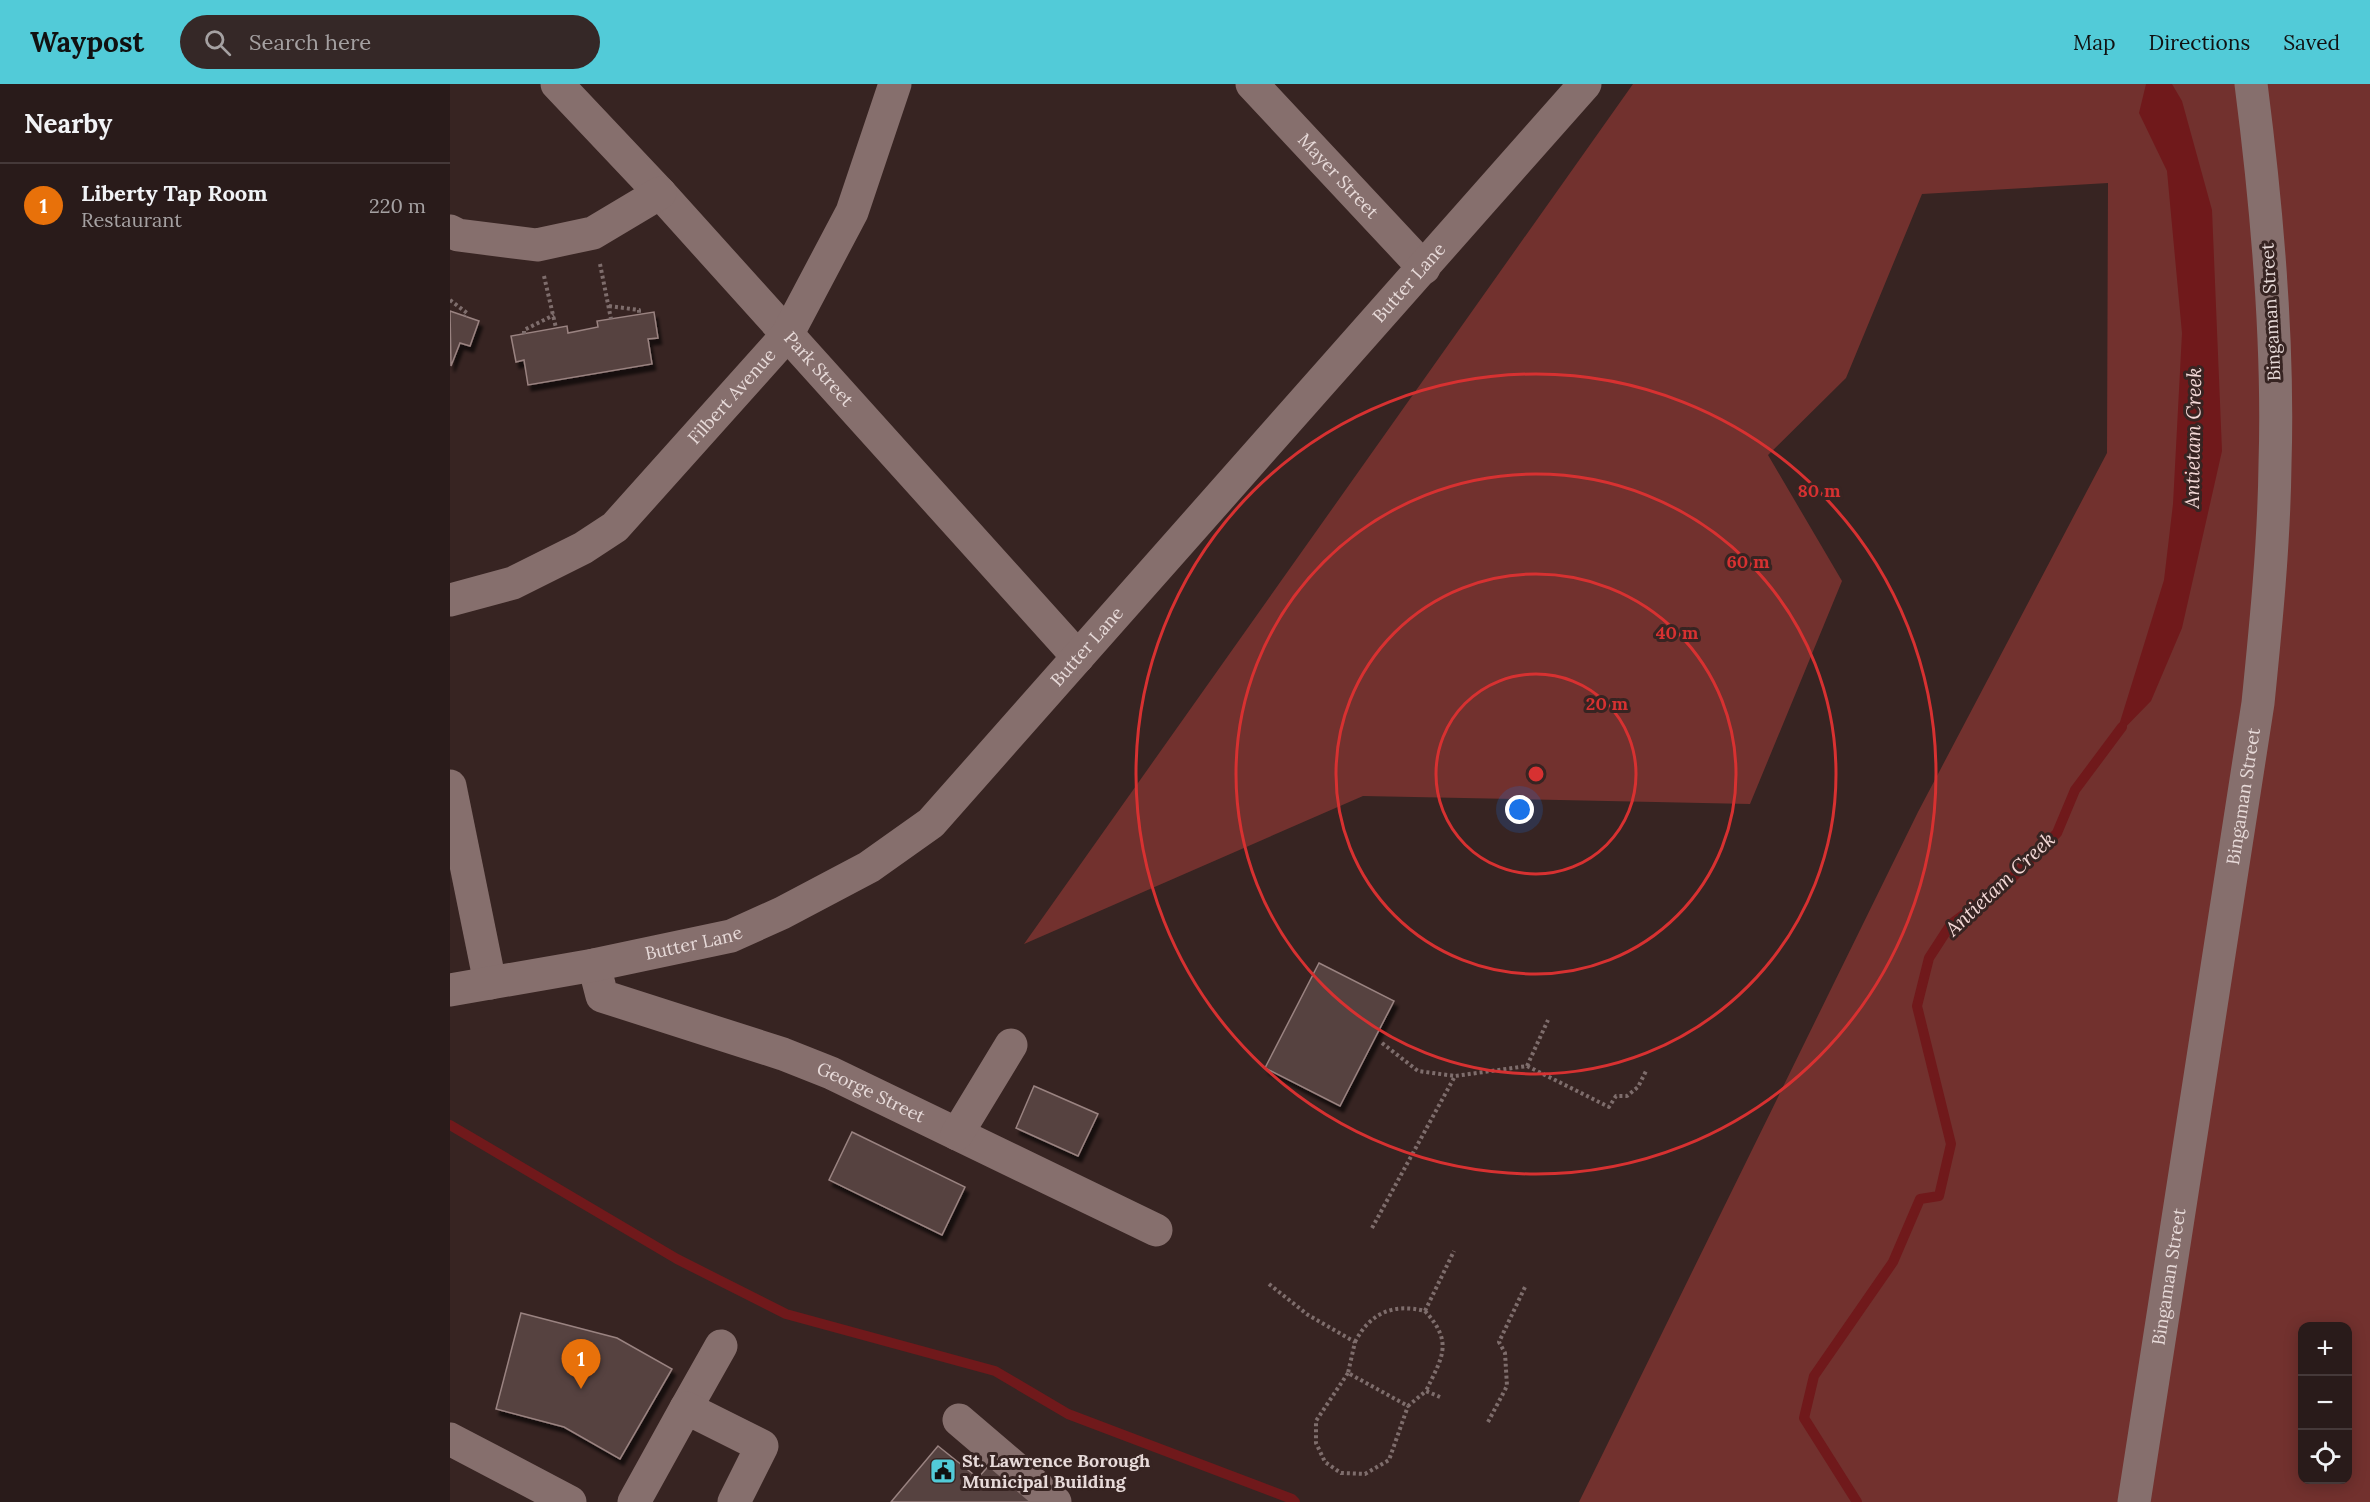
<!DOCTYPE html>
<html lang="en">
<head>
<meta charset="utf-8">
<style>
	:root { --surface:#291b1a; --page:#352827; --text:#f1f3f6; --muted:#a5a1a2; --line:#453939; --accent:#52cbd8 }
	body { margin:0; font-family:Lora,serif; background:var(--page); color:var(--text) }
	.controls { position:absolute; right:18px; bottom:18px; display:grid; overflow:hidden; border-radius:12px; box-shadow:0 3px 15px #0003 }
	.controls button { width:54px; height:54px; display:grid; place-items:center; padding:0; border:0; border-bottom:2px solid var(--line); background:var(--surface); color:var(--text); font:30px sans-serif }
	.you { position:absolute; left:1070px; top:726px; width:21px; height:21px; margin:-15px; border:4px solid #fff; border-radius:50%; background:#1a73e8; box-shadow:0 0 0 9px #1a73e833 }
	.badge { display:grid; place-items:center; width:39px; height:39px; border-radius:50%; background:var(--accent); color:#fff; font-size:20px; font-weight:700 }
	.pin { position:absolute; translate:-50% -50px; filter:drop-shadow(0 2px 3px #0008) }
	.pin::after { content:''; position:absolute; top:32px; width:21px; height:18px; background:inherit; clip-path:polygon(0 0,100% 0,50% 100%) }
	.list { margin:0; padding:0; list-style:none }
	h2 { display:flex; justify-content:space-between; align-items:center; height:78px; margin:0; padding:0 24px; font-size:26px }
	h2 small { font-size:20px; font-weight:400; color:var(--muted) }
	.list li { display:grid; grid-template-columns:39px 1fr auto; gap:18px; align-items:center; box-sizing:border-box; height:84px; padding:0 24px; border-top:2px solid var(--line) }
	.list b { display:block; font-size:22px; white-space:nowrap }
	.list p { margin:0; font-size:20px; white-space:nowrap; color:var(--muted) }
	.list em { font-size:20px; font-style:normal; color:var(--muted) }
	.icon { flex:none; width:33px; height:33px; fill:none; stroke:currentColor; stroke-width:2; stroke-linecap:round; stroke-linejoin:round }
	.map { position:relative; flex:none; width:1920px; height:1418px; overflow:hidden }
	header { display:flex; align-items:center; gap:36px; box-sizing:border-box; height:84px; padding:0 30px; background:var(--accent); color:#111 }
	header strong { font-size:28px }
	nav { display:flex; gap:33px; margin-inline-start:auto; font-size:21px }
	.search { width:420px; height:54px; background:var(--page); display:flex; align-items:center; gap:15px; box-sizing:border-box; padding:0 21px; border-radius:33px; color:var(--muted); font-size:22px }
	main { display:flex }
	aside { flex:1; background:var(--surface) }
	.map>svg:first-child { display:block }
	.green { fill:#72312e; fill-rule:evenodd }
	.water { fill:#70191b }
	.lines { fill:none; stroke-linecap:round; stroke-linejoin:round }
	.stream { stroke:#70191b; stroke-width:10 }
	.building { fill:#564240; stroke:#9a8381; stroke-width:1.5; filter:url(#shadow) }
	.path { stroke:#7e6d6c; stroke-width:4; stroke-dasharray:3 3; stroke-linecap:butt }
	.minor { stroke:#866f6d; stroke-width:33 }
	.ring { fill:none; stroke:#d73131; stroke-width:3 }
	.labels { text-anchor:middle; stroke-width:6; stroke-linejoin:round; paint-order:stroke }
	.street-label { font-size:18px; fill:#e7dad9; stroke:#372422 }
	.poi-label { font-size:18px; font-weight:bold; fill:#e7dad9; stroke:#372422; text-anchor:start }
	.water-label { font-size:20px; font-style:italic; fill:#f4d9d7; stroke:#372422 }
	.centre { fill:#d73131; stroke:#372422; stroke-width:3 }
	.ring-label { font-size:18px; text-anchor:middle; font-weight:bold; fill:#d73131; stroke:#372422; stroke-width:6; stroke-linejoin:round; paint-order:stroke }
</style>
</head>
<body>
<header>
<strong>Waypost</strong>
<div class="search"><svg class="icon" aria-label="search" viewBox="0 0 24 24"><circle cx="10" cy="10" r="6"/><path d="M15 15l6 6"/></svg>Search here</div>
<nav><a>Map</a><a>Directions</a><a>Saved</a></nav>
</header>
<main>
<aside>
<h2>Nearby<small></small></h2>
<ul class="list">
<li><span class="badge" style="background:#e8710a">1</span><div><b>Liberty Tap Room</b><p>Restaurant</p></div><em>220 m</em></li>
</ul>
</aside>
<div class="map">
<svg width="1920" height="1418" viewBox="0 0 1920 1418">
	<defs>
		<filter id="shadow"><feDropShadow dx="3.5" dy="6" stdDeviation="1.5" flood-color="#0009"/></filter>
	</defs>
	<rect width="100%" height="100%" fill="#372422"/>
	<path class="green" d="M1183 0H1920V1418H1129L1468 728 1657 369 1658 99 1472 110 1396 294 1318 371 1392 497 1300 720 913 712 574 860ZM1852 1242H1898V1396H1852Z"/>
	<path class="water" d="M1696 0H1722L1732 17 1762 126 1772 367 1732 544 1701 617 1665 654 1714 496 1723 420 1732 249 1717 87 1689 29Z"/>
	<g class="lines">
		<path class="stream" d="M0 1041 227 1175 336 1230 545 1287 618 1330 842 1415 845 1418
			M1407 1418 1354 1334 1364 1292 1443 1178 1470 1115 1489 1112 1501 1060 1467 922 1479 874 1501 840 1558 798 1607 749 1625 706 1672 643"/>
	</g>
	<path class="building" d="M0 227 29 237 20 262 10 259 1 282Z
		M204 228 208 254 198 255 202 280 78 301 74 276 66 278 61 252 117 242 118 249 148 243 147 237Z
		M869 879 944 917 890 1022 815 984Z
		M584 1002 648 1030 628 1072 566 1044Z
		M402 1048 515 1103 492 1151 379 1096Z
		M71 1229 167 1254 222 1285 170 1375 114 1343 46 1325Z
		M488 1362 528 1394 541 1379 587 1418H441Z"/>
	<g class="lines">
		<path class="path" d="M150 180 161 235
			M94 192 106 244
			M0 216 17 229 15 232
			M159 222 189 226V230
			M74 250V246L104 231
			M932 959 968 987 1005 992
			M1077 982 1098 936
			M922 1144 1005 992 1077 982 1159 1023 1166 1012H1177L1188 1003 1196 987
			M819 1200 858 1231 905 1258 898 1289 958 1322 976 1307 990 1313
			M975 1227C1004 1259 992 1273 976 1307
			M905 1258C920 1229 943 1219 975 1227L1004 1167
			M898 1289 866 1337V1359L875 1378 891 1389 915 1390 939 1376 958 1322
			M1038 1338 1057 1302 1055 1269 1049 1258 1075 1203"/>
		<g class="minor">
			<path id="s1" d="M107 0 210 109 628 573"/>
			<path id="s2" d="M802 0 974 184"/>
			<path d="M0 147 8 151 87 161 143 149 210 109"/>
			<path id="s3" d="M0 516 63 499 133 464 165 443 337 251 402 128 445 0"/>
			<path d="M0 702 40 899"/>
			<path id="s4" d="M144 881 152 912 333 970 381 989 706 1146"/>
			<path id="s5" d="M0 906 144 881 281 852 332 829 419 783 481 739 1135 0"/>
			<path d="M507 1050 561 961"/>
			<path d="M236 1324 271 1262"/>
			<path d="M509 1336 605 1418"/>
			<path d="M0 1355 120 1418"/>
			<path d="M184 1418 236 1324 312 1362 284 1418"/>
			<path id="s6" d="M1684 1418 1808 619C1816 540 1824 460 1825 380 1829 254 1817 124 1801 0"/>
		</g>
	</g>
	<g class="ring">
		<circle cx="1086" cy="690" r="100"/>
		<circle cx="1086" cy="690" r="200"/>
		<circle cx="1086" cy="690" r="300"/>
		<circle cx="1086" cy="690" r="400"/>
	</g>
	<defs>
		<symbol id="civic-square" viewBox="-11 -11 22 22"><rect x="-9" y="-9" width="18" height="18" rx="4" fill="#52cbd8" stroke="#372422"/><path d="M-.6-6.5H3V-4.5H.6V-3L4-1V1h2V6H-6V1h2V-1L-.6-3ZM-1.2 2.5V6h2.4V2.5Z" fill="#111"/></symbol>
	</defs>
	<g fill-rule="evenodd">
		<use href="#civic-square" x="478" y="1372" width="30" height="30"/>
	</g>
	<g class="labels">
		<g class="street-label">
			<text dy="6" stroke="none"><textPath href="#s2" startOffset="126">Mayer Street</textPath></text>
			<text dy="6" stroke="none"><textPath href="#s5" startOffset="1238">Butter Lane</textPath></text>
			<text transform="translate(1821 228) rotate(-93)" y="6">Bingaman Street</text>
			<text dy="6" stroke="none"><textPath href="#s1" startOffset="387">Park Street</textPath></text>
			<text dy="6" stroke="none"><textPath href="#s3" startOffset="357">Filbert Avenue</textPath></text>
			<text dy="6" stroke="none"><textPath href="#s5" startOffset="752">Butter Lane</textPath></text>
			<text dy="6" stroke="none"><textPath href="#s6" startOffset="714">Bingaman Street</textPath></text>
			<text dy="6" stroke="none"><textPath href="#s5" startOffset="248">Butter Lane</textPath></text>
			<text dy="6" stroke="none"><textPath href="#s4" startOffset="318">George Street</textPath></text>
			<text dy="6" stroke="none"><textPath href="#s6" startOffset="228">Bingaman Street</textPath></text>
		</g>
		<g class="poi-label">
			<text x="512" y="1383">St. Lawrence Borough<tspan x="512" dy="21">Municipal Building</tspan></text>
		</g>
		<g class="water-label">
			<text transform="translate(1743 354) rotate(-89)" y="7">Antietam Creek</text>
			<text transform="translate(1550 800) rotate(-43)" y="7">Antietam Creek</text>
		</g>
	</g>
	<circle cx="1086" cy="690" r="9" class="centre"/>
	<g class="ring-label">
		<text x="1369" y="413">80 m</text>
		<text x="1298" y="484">60 m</text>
		<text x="1227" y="555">40 m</text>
		<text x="1157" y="626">20 m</text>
	</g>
</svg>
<div class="controls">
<button>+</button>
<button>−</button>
<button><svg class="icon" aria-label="locate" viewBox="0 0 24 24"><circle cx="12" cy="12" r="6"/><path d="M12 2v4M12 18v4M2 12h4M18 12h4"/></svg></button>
</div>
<div class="you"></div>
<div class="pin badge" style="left:131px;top:1305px;background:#e8710a">1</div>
</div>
</main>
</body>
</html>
